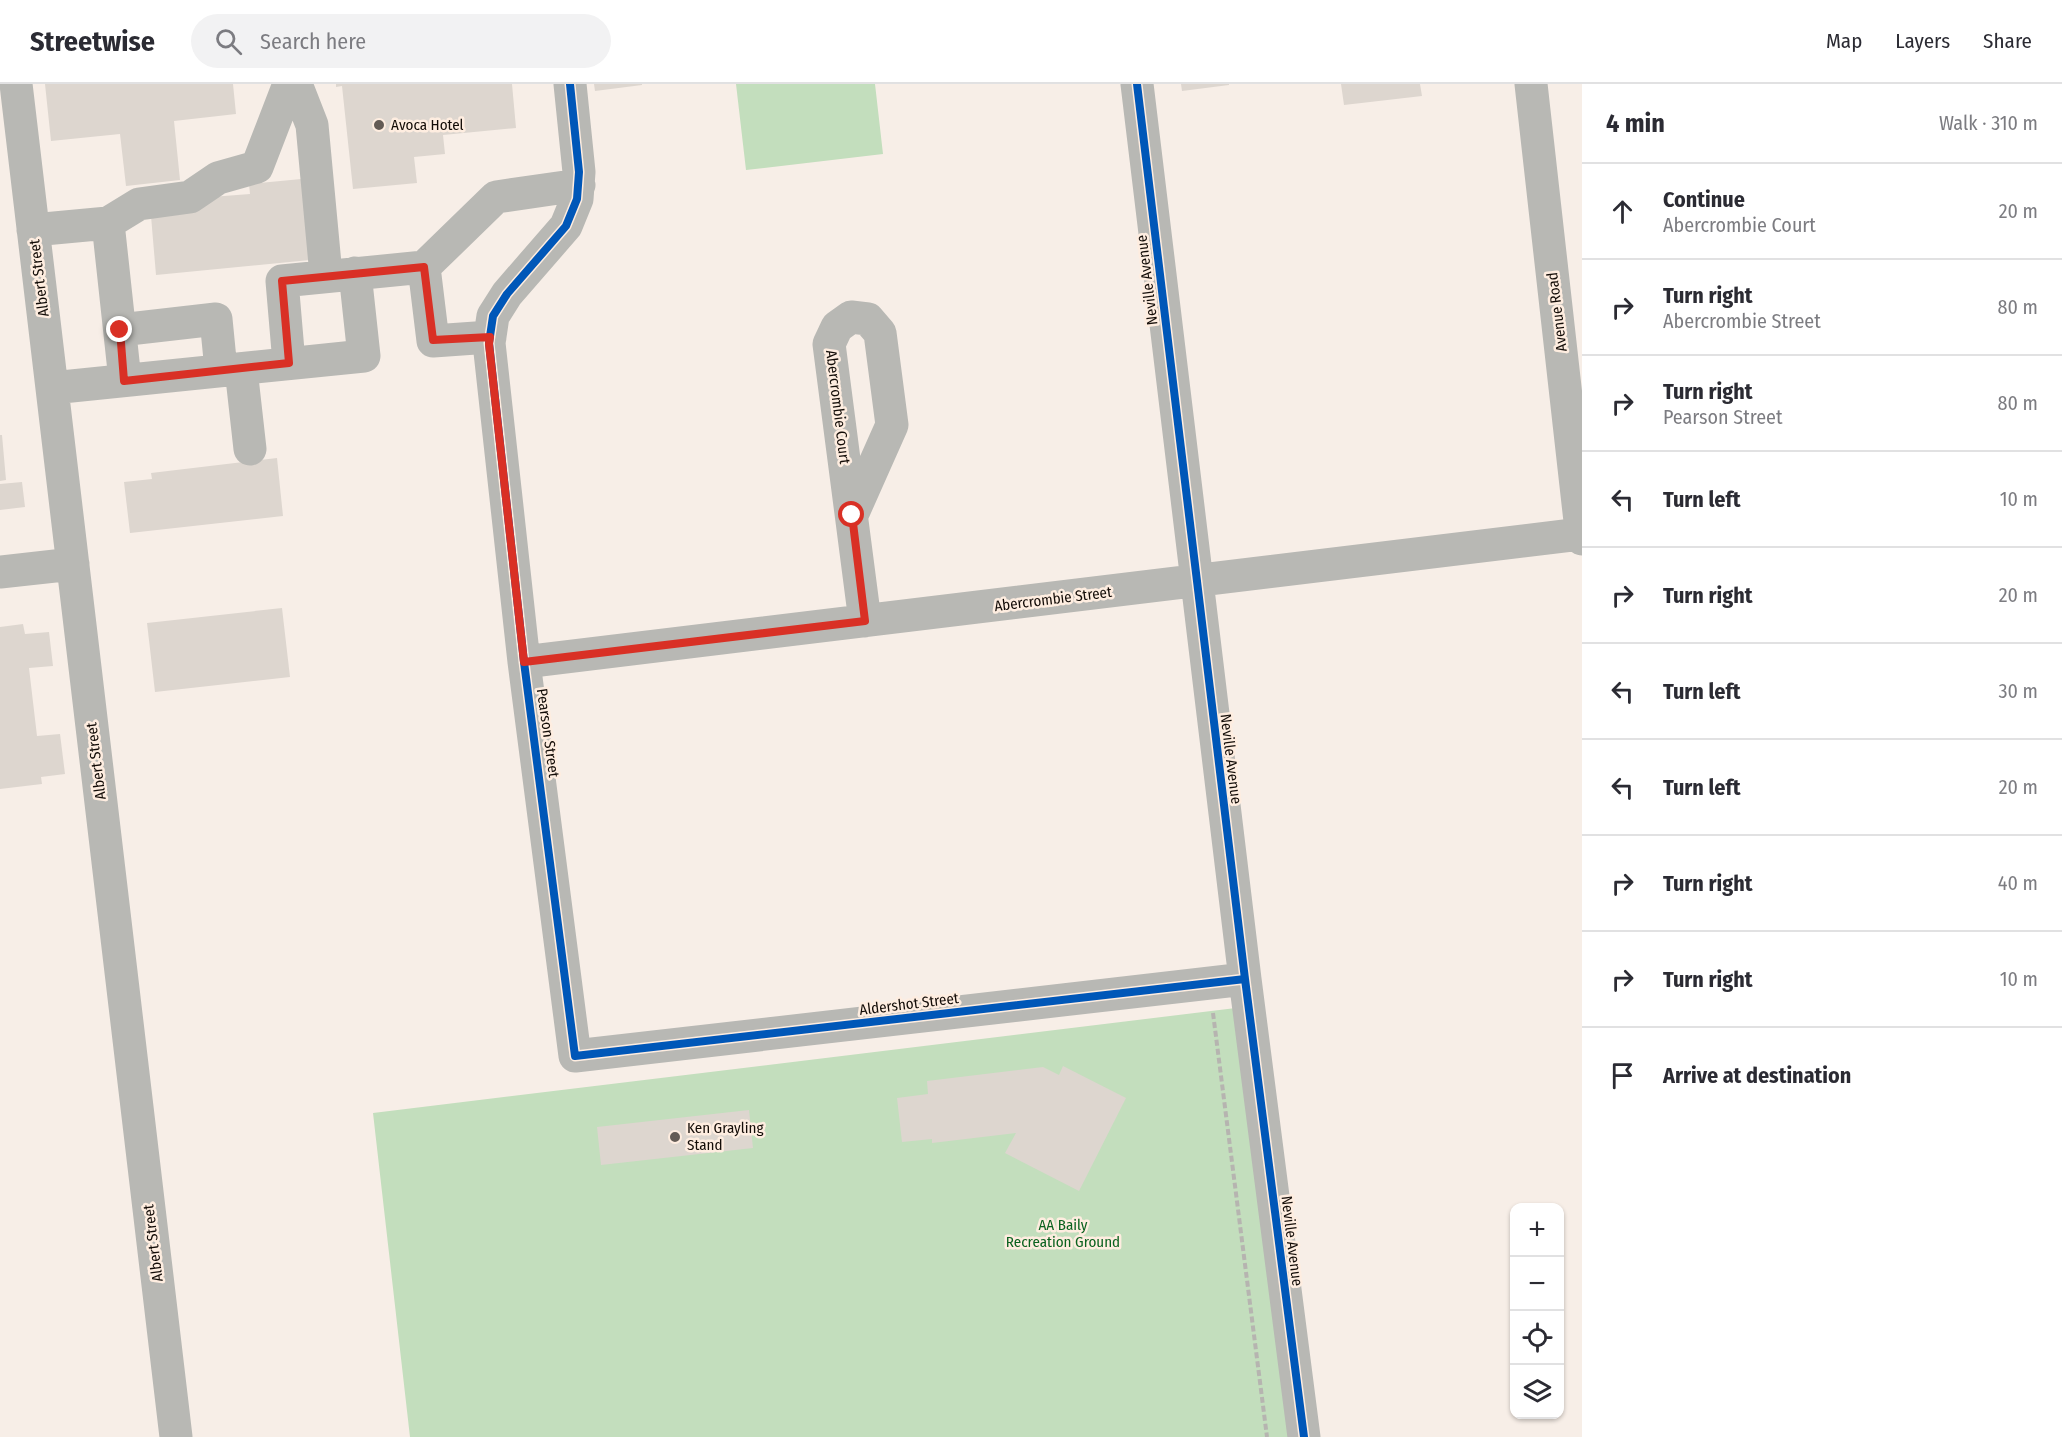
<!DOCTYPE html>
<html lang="en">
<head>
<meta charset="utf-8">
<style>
	:root { --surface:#fff; --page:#f2f2f3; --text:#2b2b33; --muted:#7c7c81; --line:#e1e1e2 }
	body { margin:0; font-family:"Fira Sans Condensed",sans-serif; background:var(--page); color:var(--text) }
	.controls { position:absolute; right:18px; bottom:18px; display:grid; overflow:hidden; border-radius:12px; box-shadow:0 2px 4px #0004 }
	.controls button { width:54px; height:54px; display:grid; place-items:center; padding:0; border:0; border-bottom:2px solid var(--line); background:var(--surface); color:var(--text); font:30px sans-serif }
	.stop { position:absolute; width:18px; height:18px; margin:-14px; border:4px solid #d93025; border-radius:50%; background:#fff }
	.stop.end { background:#d93025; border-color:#fff; box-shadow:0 2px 6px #0008 }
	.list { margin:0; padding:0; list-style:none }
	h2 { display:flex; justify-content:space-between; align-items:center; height:78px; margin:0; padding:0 24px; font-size:26px }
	h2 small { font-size:20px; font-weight:400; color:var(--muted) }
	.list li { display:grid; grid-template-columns:39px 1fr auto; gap:18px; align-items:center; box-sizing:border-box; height:96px; padding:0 24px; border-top:2px solid var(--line) }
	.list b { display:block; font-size:22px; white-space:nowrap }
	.list p { margin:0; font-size:20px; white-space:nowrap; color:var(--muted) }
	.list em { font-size:20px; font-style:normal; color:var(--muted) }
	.icon { flex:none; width:33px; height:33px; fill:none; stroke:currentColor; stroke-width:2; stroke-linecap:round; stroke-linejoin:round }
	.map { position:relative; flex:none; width:1582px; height:1353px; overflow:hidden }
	header { display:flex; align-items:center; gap:36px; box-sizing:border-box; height:84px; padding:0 30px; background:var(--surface); border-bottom:2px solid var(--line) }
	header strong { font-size:28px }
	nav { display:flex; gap:33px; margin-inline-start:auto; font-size:21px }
	.search { width:420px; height:54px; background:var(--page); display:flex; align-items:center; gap:15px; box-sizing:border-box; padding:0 21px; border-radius:33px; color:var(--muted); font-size:22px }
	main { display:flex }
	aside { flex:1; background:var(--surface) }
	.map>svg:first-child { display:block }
	.green { fill:#c3debd }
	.building { fill:#ddd6cf }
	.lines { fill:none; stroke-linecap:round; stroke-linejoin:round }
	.path { stroke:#b6b4b0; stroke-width:4; stroke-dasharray:6 3; stroke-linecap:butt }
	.minor { stroke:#b8b8b4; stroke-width:33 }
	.cycleway-casing { stroke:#feede0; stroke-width:11 }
	.cycleway { stroke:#0057b8; stroke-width:8 }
	.route { stroke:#d93025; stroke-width:8 }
	.poi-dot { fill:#635b55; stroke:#feede0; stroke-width:2 }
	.labels { text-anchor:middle; stroke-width:5; stroke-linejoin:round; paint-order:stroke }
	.poi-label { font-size:15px; fill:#130c07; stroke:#feede0; text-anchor:start }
	.street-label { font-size:15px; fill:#130c07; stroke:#feede0 }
	.park-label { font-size:15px; fill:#0b621f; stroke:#feede0 }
</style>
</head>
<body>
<header>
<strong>Streetwise</strong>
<div class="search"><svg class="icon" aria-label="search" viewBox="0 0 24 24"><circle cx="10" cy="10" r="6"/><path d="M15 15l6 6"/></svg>Search here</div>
<nav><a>Map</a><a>Layers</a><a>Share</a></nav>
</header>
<main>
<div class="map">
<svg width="1582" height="1353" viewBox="0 0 1582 1353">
	<rect width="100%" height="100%" fill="#f7eee7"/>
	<path class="green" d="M736 0H875L883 70 746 86Z
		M1244 923 1299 1353H410L373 1029Z"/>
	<path class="building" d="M45 0H233L236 30 174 37 180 96 126 102 120 50 51 57Z
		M336 0H512L516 44 443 51 445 70 414 73 417 99 353 105 342 2 336 3Z
		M594 0H642V1L595 7Z
		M1181 0H1229V1L1182 7Z
		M1341 0H1420L1422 12 1344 21Z
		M312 94 320 175 156 191 151 132 211 113 250 110 249 100Z
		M0 351H2L6 396 0 397Z
		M277 374 283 432 130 449 124 398 152 395 151 389Z
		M22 398 25 423 0 426V400Z
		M282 524 290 593 155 608 147 539Z
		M23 540 25 550 49 548 53 582 29 584 37 652 60 650 65 690 41 693 42 700 0 705V543Z
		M1063 982 1126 1014 1079 1107 1005 1069 1016 1049 932 1059V1055L902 1058 897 1014 928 1010 927 997 1043 983 1059 991Z
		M749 1026 753 1064 601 1081 597 1043Z"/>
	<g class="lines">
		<path class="path" d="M1213 929 1267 1353"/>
		<path class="minor" d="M16 0 176 1353
			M296 0 312 41 326 191
			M570 0 579 88 577 115 566 142 507 210 493 232 489 259 524 578 575 972 1245 895
			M1137 0 1245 895 1304 1353
			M1531 0 1582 455
			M108 139 139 120 190 113 218 94 257 83 289 0
			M33 146 108 139 125 296
			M120 246 216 235 221 286
			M490 253 433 257 424 183 496 113 579 101
			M289 279 282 197 424 183
			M241 285 250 365
			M52 304 364 272 355 189
			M852 431 892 341 880 249 868 235 851 233 837 243 829 260 865 537
			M0 488 73 480
			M524 578 1581 450"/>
		<defs>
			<path id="cycleway" d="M570 0 579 88 577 115 566 142 507 210 493 232 489 259 524 578 575 972 1245 895
				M1137 0 1245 895 1304 1353"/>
		</defs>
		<use href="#cycleway" class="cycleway-casing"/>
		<use href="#cycleway" class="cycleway"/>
	</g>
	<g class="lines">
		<path class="route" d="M120 246 124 297 289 279 282 197 424 183 433 256 490 253 489 260 524 578 865 537 852 431"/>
	</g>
	<g class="poi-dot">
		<circle cx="379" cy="41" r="6"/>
		<circle cx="675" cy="1053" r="6"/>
	</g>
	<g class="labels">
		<g class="poi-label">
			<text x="391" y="46">Avoca Hotel</text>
			<text x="687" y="1049">Ken Grayling<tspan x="687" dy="17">Stand</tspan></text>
		</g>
		<g class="street-label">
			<text transform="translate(39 194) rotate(-97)" y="5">Albert Street</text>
			<text transform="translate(1147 196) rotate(-97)" y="5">Neville Avenue</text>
			<text transform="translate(1557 228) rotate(-97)" y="5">Avenue Road</text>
			<text transform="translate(838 323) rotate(83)" y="5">Abercrombie Court</text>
			<text transform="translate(1053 515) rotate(-7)" y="5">Abercrombie Street</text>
			<text transform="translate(548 649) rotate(82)" y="5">Pearson Street</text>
			<text transform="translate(1231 675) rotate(83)" y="5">Neville Avenue</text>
			<text transform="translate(96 677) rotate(-97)" y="5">Albert Street</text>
			<text transform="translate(909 920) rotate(-7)" y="5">Aldershot Street</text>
			<text transform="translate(1292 1157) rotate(83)" y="5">Neville Avenue</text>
			<text transform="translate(153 1159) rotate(-97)" y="5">Albert Street</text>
		</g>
		<g class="park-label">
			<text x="1063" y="1146">AA Baily<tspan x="1063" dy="17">Recreation Ground</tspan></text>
		</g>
	</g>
</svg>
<div class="controls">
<button>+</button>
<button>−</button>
<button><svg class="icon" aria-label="locate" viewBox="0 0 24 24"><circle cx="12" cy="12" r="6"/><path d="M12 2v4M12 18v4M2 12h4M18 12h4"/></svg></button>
<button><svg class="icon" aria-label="layers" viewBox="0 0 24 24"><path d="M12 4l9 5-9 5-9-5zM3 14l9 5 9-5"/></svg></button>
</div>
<div class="stop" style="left:852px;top:431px"></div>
<div class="stop end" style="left:120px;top:246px"></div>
</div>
<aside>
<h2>4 min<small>Walk · 310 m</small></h2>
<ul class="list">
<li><svg class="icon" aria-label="ahead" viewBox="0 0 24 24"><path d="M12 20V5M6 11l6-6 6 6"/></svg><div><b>Continue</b><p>Abercrombie Court</p></div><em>20 m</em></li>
<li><svg class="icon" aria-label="right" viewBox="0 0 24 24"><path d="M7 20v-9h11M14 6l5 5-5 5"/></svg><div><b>Turn right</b><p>Abercrombie Street</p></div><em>80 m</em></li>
<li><svg class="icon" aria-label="right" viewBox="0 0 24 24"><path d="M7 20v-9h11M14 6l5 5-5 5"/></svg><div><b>Turn right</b><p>Pearson Street</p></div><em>80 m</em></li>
<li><svg class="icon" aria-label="left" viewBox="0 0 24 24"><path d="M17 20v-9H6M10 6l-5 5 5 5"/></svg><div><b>Turn left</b></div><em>10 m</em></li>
<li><svg class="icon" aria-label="right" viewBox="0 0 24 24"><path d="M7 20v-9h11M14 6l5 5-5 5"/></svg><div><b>Turn right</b></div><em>20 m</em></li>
<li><svg class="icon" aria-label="left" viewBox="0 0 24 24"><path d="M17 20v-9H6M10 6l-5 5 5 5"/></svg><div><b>Turn left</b></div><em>30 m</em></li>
<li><svg class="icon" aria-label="left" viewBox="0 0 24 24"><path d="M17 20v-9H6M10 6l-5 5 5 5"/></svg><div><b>Turn left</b></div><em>20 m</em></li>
<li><svg class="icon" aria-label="right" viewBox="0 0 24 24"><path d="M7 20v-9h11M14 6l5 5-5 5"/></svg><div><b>Turn right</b></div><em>40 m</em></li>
<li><svg class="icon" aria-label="right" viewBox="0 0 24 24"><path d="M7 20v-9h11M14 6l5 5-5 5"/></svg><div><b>Turn right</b></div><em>10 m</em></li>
<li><svg class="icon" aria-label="arrive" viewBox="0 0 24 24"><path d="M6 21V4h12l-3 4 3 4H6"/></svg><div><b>Arrive at destination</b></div></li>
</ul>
</aside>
</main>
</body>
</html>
